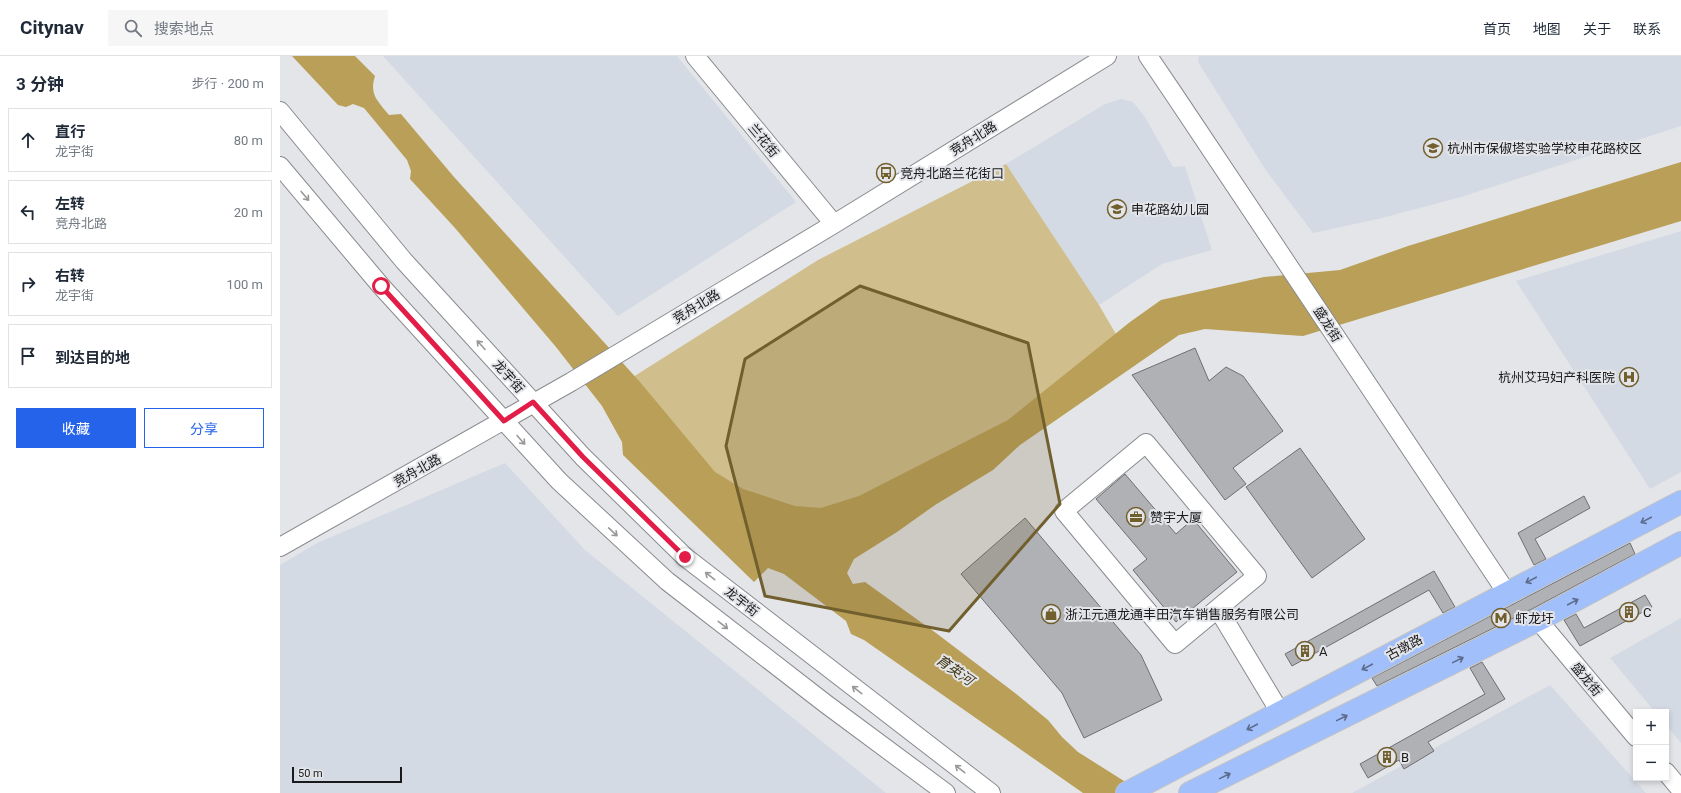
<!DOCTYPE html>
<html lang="zh">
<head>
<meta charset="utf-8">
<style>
	:root { --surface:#fff; --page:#f6f6f7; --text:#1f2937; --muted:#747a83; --line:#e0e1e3; --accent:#2563eb }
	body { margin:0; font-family:Roboto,"Noto Sans SC",sans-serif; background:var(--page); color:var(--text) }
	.controls { position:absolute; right:12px; bottom:12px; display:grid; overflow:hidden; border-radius:0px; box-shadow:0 2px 6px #0003 }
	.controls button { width:36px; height:36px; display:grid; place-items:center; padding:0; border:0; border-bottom:1px solid var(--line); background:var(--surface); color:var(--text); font:20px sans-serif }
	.scale { position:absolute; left:12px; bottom:10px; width:110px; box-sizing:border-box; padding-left:4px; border:2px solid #1a1a1c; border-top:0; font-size:11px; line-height:14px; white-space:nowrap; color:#1a1a1c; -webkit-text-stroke:3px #e3e5e9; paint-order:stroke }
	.stop { position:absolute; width:12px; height:12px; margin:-9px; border:3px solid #e11d48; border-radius:50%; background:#fff }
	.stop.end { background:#e11d48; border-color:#fff; box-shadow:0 1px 4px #0008 }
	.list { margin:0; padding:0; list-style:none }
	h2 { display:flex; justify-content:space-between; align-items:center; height:52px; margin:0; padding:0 16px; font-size:17px }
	h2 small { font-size:13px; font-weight:400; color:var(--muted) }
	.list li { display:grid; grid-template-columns:26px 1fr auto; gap:12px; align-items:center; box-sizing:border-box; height:64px; margin:0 8px 8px; padding:0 8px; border:1px solid var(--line); border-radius:0px }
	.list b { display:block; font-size:15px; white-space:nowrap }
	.list p { margin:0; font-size:13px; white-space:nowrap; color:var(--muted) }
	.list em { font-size:13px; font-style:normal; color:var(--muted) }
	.actions { display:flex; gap:8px; padding:12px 16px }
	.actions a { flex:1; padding:9px 0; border:1px solid var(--accent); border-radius:0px; text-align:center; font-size:14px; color:var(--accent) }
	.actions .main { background:var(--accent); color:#fff }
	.icon { flex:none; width:22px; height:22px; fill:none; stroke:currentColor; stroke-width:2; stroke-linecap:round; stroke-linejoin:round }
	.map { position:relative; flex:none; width:1401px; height:737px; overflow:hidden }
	header { display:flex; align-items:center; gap:24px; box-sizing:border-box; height:56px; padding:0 20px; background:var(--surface); border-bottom:1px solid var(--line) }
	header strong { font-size:19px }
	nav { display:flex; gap:22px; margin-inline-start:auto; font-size:14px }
	.search { width:280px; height:36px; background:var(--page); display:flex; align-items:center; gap:10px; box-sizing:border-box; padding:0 14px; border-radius:0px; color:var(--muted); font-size:15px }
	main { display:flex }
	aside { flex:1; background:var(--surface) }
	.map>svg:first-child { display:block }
	.built { fill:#d4dae4 }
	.green { fill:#d0be8c }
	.water { fill:#b99f57 }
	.building { fill:#afb1b5; stroke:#6e6f72 }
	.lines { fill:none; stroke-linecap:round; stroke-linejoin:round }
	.minor-casing { stroke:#898b8e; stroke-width:20 }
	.major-casing { stroke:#c3c3c4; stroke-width:24 }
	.minor { stroke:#fff; stroke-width:18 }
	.major { stroke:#a0bffb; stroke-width:22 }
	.oneway { stroke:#989899 }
	.oneway2 { stroke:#5d6c8c }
	.route { stroke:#e11d48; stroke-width:5 }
	.marked { fill:#715f2d; fill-opacity:0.2; stroke:#715f2d; stroke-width:3; stroke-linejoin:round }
	.labels { text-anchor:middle; stroke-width:4; stroke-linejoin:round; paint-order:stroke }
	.street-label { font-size:13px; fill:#1a1a1c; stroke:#e3e5e9 }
	.poi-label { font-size:13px; fill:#1a1a1c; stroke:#e3e5e9; text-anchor:start }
	.water-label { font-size:14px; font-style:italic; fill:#413615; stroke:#e3e5e9 }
</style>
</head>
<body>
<header>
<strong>Citynav</strong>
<div class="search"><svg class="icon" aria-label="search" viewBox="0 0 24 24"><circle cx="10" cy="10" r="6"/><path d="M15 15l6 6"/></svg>搜索地点</div>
<nav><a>首页</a><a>地图</a><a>关于</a><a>联系</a></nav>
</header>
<main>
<aside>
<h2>3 分钟<small>步行 · 200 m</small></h2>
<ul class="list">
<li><svg class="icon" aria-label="ahead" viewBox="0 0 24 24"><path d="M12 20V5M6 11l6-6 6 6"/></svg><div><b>直行</b><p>龙宇街</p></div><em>80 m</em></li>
<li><svg class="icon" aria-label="left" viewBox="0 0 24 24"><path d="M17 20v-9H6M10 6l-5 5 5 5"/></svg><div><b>左转</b><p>竞舟北路</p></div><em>20 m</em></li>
<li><svg class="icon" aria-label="right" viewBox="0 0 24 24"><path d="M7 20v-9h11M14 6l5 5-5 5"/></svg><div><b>右转</b><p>龙宇街</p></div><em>100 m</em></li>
<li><svg class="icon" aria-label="arrive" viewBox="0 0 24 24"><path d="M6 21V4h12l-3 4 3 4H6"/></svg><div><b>到达目的地</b></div></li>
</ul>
<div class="actions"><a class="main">收藏</a><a>分享</a></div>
</aside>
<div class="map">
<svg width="1401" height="737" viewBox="0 0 1401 737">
	<rect width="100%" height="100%" fill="#e3e5e9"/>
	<path class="built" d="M103 0H397L516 146 338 260Z
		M919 0H1401V70L1181 141 1098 163 1033 177 985 113 918 6Z
		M841 43 853 46 865 61 893 111 905 110 932 194 882 208 819 249 726 108 825 48Z
		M1401 175V416L1370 433 1236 225Z
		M225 407 305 494 606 737H0V509L37 487Z
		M1401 562V687L1386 669V656H1375L1330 602Z
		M1270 629 1366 737H1072Z"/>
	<path class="green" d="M726 108 819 249 847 297 512 503 334 333 538 204Z"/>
	<path class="water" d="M12 0H75L95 20C89 39 98 45 109 59L121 58 174 121 360 326 435 416 463 433 515 450 541 452 579 440 728 364 850 266 881 244 984 221 1060 214 1128 190 1401 106V165L1023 280 925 273 899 279 740 389 713 414 655 449 617 476 574 503 567 517 573 528 585 526 656 577 735 637 768 664 782 681 798 696 863 737H803L584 584 571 578 566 565 504 518 488 512 474 526 343 399 342 386 322 350 276 291 175 172 130 123 131 115 127 104 84 52 73 48 66 51 58 49Z"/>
	<path class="building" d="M915 292 929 325 946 311 963 320 1003 375 953 412 966 428 945 444 852 319Z
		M1020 392 1085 483 1032 522 966 431Z
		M845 418 896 478 913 463 957 516 896 566 853 514 867 503 816 443Z
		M1304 440 1310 452 1255 483 1266 503 1254 509 1238 477Z
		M745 462 861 599 882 644 804 682 782 637 681 518Z
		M1350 487 1355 498 1252 553 1097 630 1092 622Z
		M1154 515 1175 551 1163 557 1149 534 1012 610 1005 598Z
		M1365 539 1372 551 1300 590 1284 564 1296 558 1304 572Z
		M1202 606 1225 643 1148 686 1154 695 1124 713 1119 704 1088 722 1080 708 1205 638 1190 612Z"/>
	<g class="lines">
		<defs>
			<path id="minor" d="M415 0 554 168
				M868 0C989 178 1107 358 1227 537
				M0 55 124 205 303 401 405 501 711 737
				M0 110 101 230 279 425 387 525 546 648 666 737
				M866 387 977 520 895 588 784 455Z
				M0 491 291 326 554 168 827 0
				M938 553 1000 656
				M1258 564 1356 681
				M1386 716 1401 734"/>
			<path id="major" d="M847 737 1401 446
				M910 737 1258 564 1401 487"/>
		</defs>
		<use href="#minor" class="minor-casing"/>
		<use href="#major" class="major-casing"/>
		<use href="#minor" class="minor"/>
		<use href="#major" class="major"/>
	</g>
	<defs><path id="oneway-shaft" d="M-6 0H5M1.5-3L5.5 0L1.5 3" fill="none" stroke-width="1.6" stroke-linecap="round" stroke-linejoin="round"/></defs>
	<g class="oneway">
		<use href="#oneway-shaft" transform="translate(25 140) rotate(50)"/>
		<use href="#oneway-shaft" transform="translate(201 289) rotate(-132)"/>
		<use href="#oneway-shaft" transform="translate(241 384) rotate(48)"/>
		<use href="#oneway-shaft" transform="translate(333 476) rotate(43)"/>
		<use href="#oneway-shaft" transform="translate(430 520) rotate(-142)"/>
		<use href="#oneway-shaft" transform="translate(443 569) rotate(38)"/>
		<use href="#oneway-shaft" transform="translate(577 634) rotate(-142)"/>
		<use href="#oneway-shaft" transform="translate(680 713) rotate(-142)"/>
	</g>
	<g class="oneway2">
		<use href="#oneway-shaft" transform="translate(1366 464) rotate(152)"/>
		<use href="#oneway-shaft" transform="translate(1251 524) rotate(152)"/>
		<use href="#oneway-shaft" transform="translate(1293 546) rotate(-28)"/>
		<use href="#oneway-shaft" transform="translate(1178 604) rotate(-26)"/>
		<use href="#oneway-shaft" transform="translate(1087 611) rotate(152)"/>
		<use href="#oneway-shaft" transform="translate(1062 662) rotate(-26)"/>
		<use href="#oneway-shaft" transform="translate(972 671) rotate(152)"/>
		<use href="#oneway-shaft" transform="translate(945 720) rotate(-26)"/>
	</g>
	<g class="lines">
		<path class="route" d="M101 230 224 365 253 346 303 401 405 501"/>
	</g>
	<path class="marked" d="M580 230 748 287 780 448 669 575 485 540 446 390 465 303Z"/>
	<defs>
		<symbol id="school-ring" viewBox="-11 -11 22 22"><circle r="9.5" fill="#e3e5e9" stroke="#715f2d" stroke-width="1.5"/><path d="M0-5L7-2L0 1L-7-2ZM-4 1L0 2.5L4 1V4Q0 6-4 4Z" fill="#715f2d"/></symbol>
		<symbol id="bus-ring" viewBox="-11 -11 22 22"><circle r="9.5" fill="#e3e5e9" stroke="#715f2d" stroke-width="1.5"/><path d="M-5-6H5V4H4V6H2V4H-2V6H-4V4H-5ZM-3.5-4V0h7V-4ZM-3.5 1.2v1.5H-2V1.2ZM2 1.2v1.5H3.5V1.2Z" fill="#715f2d"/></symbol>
		<symbol id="hospital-ring" viewBox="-11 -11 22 22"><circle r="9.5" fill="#e3e5e9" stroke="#715f2d" stroke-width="1.5"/><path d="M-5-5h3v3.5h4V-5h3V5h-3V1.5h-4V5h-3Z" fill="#715f2d"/></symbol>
		<symbol id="office-ring" viewBox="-11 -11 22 22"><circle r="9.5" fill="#e3e5e9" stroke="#715f2d" stroke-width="1.5"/><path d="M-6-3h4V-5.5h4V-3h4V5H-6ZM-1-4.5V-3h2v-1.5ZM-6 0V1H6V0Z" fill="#715f2d"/></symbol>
		<symbol id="building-ring" viewBox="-11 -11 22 22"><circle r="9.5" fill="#e3e5e9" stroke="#715f2d" stroke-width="1.5"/><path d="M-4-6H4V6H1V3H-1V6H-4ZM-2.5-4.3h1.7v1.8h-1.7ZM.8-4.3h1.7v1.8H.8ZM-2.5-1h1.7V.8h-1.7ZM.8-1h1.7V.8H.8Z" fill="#715f2d"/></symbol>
		<symbol id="shop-ring" viewBox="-11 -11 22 22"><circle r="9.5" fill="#e3e5e9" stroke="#715f2d" stroke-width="1.5"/><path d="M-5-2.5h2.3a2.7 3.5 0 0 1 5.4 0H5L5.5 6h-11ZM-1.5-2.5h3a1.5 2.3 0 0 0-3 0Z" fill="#715f2d"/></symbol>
		<symbol id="metro-ring" viewBox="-11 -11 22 22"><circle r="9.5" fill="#e3e5e9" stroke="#715f2d" stroke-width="1.5"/><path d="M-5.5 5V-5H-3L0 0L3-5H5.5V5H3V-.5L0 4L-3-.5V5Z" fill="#715f2d"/></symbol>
	</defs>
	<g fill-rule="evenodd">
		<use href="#school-ring" x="1142" y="81" width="22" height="22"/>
		<use href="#bus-ring" x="595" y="106" width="22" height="22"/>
		<use href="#school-ring" x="826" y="142" width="22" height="22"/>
		<use href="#hospital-ring" x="1338" y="310" width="22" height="22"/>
		<use href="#office-ring" x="845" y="450" width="22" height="22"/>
		<use href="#building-ring" x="1338" y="545" width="22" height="22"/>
		<use href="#shop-ring" x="760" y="547" width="22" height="22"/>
		<use href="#metro-ring" x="1210" y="551" width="22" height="22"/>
		<use href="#building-ring" x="1014" y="584" width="22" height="22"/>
		<use href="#building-ring" x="1096" y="690" width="22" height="22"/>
	</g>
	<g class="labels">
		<g class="street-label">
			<text transform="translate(693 82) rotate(-32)" y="5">竞舟北路</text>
			<text transform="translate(484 84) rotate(50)" y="5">兰花街</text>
			<text transform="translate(416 250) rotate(-31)" y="5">竞舟北路</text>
			<text transform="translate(1048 268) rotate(57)" y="5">盛龙街</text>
			<text transform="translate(229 320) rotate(48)" y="5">龙宇街</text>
			<text transform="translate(137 414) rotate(-29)" y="5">竞舟北路</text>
			<text transform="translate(462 545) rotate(38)" y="5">龙宇街</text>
			<text transform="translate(1124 591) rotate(-28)" y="5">古墩路</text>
			<text transform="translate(1307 623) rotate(50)" y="5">盛龙街</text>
		</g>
		<g class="poi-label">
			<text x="1167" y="97">杭州市保俶塔实验学校申花路校区</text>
			<text x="620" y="122">竞舟北路兰花街口</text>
			<text x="851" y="158">申花路幼儿园</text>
			<text x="1335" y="326" text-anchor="end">杭州艾玛妇产科医院</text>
			<text x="870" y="466">赞宇大厦</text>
			<text x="1363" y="561">C</text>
			<text x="785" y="563">浙江元通龙通丰田汽车销售服务有限公司</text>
			<text x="1235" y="567">虾龙圩</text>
			<text x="1039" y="600">A</text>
			<text x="1121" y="706">B</text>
		</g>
		<g class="water-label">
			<text transform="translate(675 614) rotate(35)" y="5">育英河</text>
		</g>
	</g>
</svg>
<div class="controls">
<button>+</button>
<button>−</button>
</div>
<div class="scale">50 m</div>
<div class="stop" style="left:101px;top:230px"></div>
<div class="stop end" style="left:405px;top:501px"></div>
</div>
</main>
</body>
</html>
